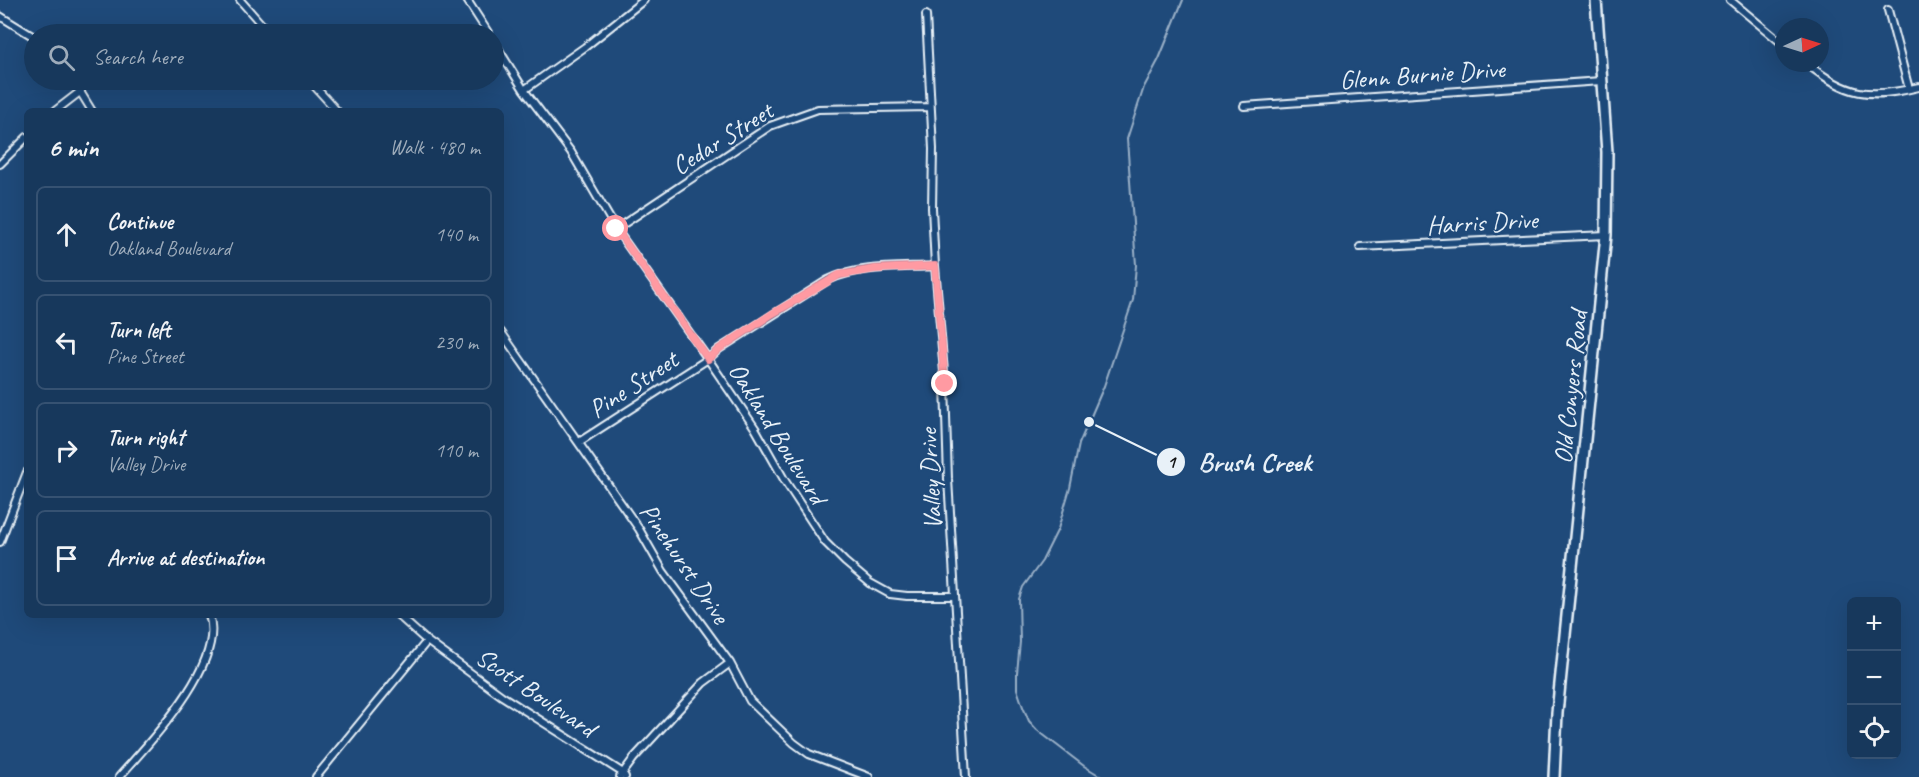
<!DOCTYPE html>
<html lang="en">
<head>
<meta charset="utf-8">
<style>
	:root { --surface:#17385c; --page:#244365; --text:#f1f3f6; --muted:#9eacbb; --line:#365272 }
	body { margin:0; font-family:Caveat,sans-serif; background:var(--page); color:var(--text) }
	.controls { position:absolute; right:18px; bottom:18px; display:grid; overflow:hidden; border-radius:9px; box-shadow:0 6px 24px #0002 }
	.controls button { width:54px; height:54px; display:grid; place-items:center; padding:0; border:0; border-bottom:2px solid var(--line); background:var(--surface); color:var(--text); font:30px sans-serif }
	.compass { position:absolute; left:1775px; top:18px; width:54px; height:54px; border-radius:50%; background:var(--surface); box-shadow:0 6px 24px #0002; rotate:86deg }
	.stop { position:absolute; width:18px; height:18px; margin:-14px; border:4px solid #ff9aa2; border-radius:50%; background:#fff }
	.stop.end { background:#ff9aa2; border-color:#fff; box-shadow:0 2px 6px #0008 }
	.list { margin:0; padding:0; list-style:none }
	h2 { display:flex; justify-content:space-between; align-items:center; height:78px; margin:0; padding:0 24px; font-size:26px }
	h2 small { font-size:20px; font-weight:400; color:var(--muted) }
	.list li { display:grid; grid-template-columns:39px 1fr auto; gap:18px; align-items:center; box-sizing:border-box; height:96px; margin:0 12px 12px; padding:0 12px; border:2px solid var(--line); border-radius:9px }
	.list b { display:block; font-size:22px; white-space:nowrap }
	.list p { margin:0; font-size:20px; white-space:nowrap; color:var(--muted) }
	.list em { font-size:20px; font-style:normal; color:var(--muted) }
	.icon { flex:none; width:33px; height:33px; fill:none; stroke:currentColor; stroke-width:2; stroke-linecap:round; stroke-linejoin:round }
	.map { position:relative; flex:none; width:1919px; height:777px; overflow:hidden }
	.search { position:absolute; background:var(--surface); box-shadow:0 6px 24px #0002; left:24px; top:24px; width:480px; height:66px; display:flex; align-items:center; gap:15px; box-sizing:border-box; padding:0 21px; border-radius:33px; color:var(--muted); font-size:22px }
	.panel { position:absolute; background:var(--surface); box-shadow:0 6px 24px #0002; left:24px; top:108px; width:480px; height:510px; border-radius:9px }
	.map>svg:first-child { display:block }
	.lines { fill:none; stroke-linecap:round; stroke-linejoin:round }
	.stream { stroke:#9ab0c7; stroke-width:2 }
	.street-casing { stroke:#e8f1f8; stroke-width:10 }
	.secondary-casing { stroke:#e8f1f8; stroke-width:14 }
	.street { stroke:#1f4a7a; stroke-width:6 }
	.secondary { stroke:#1f4a7a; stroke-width:9 }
	.route { stroke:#ff9aa2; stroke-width:8 }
	.labels { text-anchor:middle; stroke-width:5; stroke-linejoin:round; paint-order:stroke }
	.street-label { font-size:26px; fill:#e8f1f8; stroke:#1f4a7a }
	.leader { fill:none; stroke:#e8f1f8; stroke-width:2 }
	.callout-dot { fill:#e8f1f8; stroke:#1f4a7a; stroke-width:2 }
	.mark-label { font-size:18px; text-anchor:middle; font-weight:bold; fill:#111 }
	.callout-label { font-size:27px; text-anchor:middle; font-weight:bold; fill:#e8f1f8; stroke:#1f4a7a; stroke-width:5; stroke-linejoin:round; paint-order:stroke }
</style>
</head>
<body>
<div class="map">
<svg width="1919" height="777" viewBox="0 0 1919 777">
	<rect width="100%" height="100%" fill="#1f4a7a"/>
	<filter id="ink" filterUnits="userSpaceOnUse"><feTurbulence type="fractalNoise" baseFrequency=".0167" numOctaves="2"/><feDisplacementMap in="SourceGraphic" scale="12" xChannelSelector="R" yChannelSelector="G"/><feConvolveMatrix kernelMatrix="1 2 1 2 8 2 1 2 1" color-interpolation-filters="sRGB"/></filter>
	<g filter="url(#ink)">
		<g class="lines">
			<path class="stream" d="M1102 777 1084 766 1037 730 1029 721 1023 707 1017 689V673L1020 642 1019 599 1023 587 1042 561 1058 529 1070 488 1079 444 1104 386 1133 300 1136 265 1127 139 1144 87 1159 59 1183 0"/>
			<defs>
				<path id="street" d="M240 0 270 34
					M467 0 489 34
					M1730 0 1784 45
					M1888 10 1909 89
					M926 15 933 149 932 208 935 266 945 384 948 479 966 777
					M0 16 34 37
					M494 42 524 90 571 152 616 229 708 359 755 428 785 481 825 542 845 562 870 583 890 594 907 596H955
					M1806 63C1847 96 1869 99 1919 87
					M73 80 92 111
					M309 80 337 111
					M524 90 585 47 644 0
					M1244 106 1601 81
					M55 111 81 91
					M0 164 27 137
					M616 229 770 126 818 109 930 107
					M1360 247 1606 235
					M501 332 639 529 663 571 730 663 750 701 794 743 809 754 869 777
					M579 442 708 359 719 349 828 280C860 265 901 268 935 266
					M0 542 27 472
					M398 615 427 641 502 696 623 773 625 777
					M119 777C149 743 226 664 209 615
					M316 777 427 641
					M620 777 634 758 703 683 730 663"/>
				<path id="secondary" d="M1554 777 1557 713 1606 235 1607 152 1596 0"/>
			</defs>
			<use href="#street" class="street-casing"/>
			<use href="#secondary" class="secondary-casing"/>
			<use href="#street" class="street"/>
			<use href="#secondary" class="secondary"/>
		</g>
	</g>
	<g class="lines" filter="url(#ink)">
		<path class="route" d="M616 229 708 359 719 349 772 314 839 275 875 269 935 266 945 384"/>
	</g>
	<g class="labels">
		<g class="street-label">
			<text transform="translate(1422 74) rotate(-4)" y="9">Glenn Burnie Drive</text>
			<text transform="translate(722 138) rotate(-32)" y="9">Cedar Street</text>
			<text transform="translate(1482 222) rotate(-3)" y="9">Harris Drive</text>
			<text transform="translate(633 384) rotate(-33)" y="9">Pine Street</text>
			<text transform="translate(1570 387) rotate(-84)" y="9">Old Conyers Road</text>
			<text transform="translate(778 433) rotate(58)" y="9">Oakland Boulevard</text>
			<text transform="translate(930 479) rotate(-93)" y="9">Valley Drive</text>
			<text transform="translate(685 563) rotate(56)" y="9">Pinehurst Drive</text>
			<text transform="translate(536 692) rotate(34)" y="9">Scott Boulevard</text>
		</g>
	</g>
	<path class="leader" d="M1089 422L1171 462"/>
	<g class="callout-dot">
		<circle cx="1089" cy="422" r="6"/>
		<circle cx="1171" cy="462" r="15"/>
	</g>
	<g class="mark-label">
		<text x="1171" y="468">1</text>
	</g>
	<g class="callout-label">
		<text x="1255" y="471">Brush Creek</text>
	</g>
</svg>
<div class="controls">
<button>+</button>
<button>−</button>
<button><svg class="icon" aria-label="locate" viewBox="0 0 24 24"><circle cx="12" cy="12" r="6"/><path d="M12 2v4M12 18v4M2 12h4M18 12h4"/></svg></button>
</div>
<svg class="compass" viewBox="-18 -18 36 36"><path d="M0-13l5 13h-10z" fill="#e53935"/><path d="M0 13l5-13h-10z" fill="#9eacbb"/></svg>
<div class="stop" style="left:616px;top:229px"></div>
<div class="stop end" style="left:945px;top:384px"></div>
<div class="search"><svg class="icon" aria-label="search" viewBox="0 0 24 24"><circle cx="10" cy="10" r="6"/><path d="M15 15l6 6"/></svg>Search here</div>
<section class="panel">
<h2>6 min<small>Walk · 480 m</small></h2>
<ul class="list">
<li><svg class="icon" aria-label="ahead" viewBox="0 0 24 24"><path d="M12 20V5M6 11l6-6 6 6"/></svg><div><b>Continue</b><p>Oakland Boulevard</p></div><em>140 m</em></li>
<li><svg class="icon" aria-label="left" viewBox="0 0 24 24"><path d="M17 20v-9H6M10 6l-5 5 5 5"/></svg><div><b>Turn left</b><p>Pine Street</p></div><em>230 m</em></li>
<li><svg class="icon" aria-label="right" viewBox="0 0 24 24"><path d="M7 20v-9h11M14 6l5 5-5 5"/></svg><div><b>Turn right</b><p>Valley Drive</p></div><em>110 m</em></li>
<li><svg class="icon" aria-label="arrive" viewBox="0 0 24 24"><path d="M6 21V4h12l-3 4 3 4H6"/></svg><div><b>Arrive at destination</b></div></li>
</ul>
</section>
</div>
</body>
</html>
